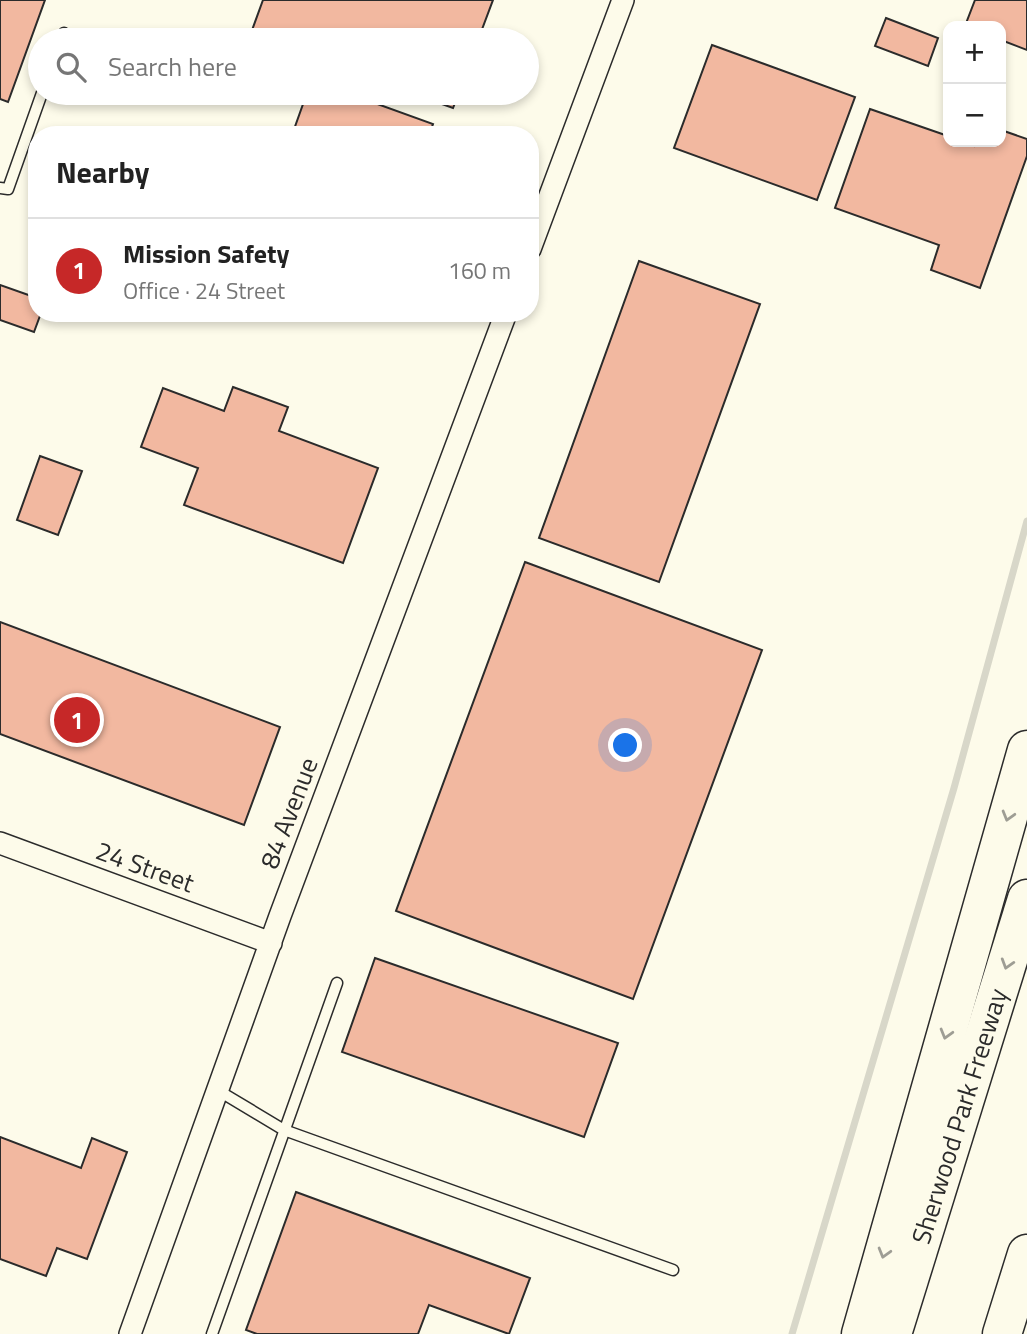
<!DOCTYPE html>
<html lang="en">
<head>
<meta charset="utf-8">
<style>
	:root { --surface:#fff; --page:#f2f2f2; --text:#222; --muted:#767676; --line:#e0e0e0; --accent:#c62828 }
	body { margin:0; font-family:"Titillium Web",sans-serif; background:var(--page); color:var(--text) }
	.controls { position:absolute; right:21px; top:21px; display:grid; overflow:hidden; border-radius:14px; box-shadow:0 4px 10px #0003 }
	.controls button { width:63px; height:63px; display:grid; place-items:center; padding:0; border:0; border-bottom:2px solid var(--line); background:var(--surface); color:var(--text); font:35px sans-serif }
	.you { position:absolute; left:626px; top:746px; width:24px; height:24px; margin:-18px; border:5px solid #fff; border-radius:50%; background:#1a73e8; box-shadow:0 0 0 10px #1a73e833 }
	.badge { display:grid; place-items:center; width:46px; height:46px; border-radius:50%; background:var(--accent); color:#fff; font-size:23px; font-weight:700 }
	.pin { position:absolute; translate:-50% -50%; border:4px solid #fff; box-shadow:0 2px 7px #0006 }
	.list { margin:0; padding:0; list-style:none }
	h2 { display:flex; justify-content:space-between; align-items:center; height:91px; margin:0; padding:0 28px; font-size:30px }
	h2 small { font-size:23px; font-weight:400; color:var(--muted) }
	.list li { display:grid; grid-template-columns:46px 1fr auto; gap:21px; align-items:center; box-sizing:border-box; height:105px; padding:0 28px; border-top:2px solid var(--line) }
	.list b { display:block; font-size:26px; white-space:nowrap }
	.list p { margin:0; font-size:23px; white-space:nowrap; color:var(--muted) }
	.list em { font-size:23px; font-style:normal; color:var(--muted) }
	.icon { flex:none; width:38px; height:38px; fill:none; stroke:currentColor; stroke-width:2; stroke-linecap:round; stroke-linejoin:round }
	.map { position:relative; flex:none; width:1027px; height:1334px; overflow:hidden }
	.search { position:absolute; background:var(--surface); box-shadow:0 4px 10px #0003; left:28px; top:28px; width:511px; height:77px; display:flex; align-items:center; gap:18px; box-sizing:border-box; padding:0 24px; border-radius:38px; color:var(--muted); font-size:26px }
	.panel { position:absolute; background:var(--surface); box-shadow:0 4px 10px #0003; left:28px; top:126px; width:511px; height:196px; border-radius:28px }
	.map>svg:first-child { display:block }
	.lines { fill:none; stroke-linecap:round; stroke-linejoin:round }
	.stream { stroke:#d8d7c9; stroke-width:7 }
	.building { fill:#f2b8a0; stroke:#2b2b2b; stroke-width:2 }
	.service-casing { stroke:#2b2b2b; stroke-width:13 }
	.minor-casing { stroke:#2b2b2b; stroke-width:24 }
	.motorway-casing { stroke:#2b2b2b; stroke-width:41 }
	.service { stroke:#fdfbea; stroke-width:10 }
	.minor { stroke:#fdfbea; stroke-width:21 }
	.motorway { stroke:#fdfbea; stroke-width:38 }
	.oneway { stroke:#9e9d94 }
	.labels { text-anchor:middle; stroke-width:5; stroke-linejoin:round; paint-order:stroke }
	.street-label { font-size:26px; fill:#2b2b2b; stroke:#fdfbea }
</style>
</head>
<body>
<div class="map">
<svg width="1027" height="1334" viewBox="0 0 1027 1334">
	<rect width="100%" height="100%" fill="#fdfbea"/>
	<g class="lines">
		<path class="stream" d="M792 1334 954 788 1027 521"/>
	</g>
	<path class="building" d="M0 0H45L8 102 0 99Z
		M263 0H493L478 40H270L251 33Z
		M975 0H1027V50L1001 40V26H965Z
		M886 18 938 38 928 66 875 46Z
		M712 45 855 97 817 200 674 148Z
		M307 93H347L433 124 429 135H292Z
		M411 93H459L453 108Z
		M870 109 948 136V142H963L974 146 976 142H1001V130L1027 139V156L980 288 931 270 939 245 835 208Z
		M639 261 760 304 659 582 539 538Z
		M0 285 37 298V313H41L34 332 0 320Z
		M233 387 288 407 279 431 378 468 343 563 184 505 198 468 141 447 163 388 224 411Z
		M40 456 82 471 58 535 17 520Z
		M525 562 762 650 633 999 396 911Z
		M0 622 280 727 244 825 0 734Z
		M375 958 618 1043 584 1137 342 1052Z
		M0 1137 81 1168 92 1138 127 1152 87 1259 57 1248 46 1276 0 1259Z
		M296 1192 530 1278 509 1334 429 1305 418 1334H257L246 1330Z"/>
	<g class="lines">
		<defs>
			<path id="service" d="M61 40 64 33
				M0 188 8 189 42 93
				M219 1091 284 1130 673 1270
				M212 1334 337 983"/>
			<path id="minor" d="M530 249 623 0
				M0 843 271 943
				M130 1334 280 916 506 313"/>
			<g id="motorway">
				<path d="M861 1334 1027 750"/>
				<path id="s1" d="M892 1334 1027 899"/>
				<path d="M1002 1334 1027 1254"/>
			</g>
		</defs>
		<use href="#service" class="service-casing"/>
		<use href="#minor" class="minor-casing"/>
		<use href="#motorway" class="motorway-casing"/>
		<use href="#service" class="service"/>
		<use href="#minor" class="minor"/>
		<use href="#motorway" class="motorway"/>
	</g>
	<defs><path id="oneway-chevron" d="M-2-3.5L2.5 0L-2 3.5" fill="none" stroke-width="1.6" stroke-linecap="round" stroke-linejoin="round" transform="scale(1.75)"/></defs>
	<g class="oneway">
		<use href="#oneway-chevron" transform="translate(1008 816) rotate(106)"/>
		<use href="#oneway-chevron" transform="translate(1007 964) rotate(107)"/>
		<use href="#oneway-chevron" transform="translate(946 1034) rotate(106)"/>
		<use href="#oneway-chevron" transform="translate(884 1253) rotate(106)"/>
	</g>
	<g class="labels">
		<g class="street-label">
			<text transform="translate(289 813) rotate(-69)" y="9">84 Avenue</text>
			<text transform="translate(145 867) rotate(20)" y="9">24 Street</text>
			<text dy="9" stroke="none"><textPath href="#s1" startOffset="228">Sherwood Park Freeway</textPath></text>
		</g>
	</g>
</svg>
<div class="controls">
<button>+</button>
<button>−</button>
</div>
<div class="you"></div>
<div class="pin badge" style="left:77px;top:720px">1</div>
<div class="search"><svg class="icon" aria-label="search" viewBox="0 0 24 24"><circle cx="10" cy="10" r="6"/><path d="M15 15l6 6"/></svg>Search here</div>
<section class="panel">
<h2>Nearby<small></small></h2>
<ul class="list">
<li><span class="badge">1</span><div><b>Mission Safety</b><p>Office · 24 Street</p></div><em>160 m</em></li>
</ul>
</section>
</div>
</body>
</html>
